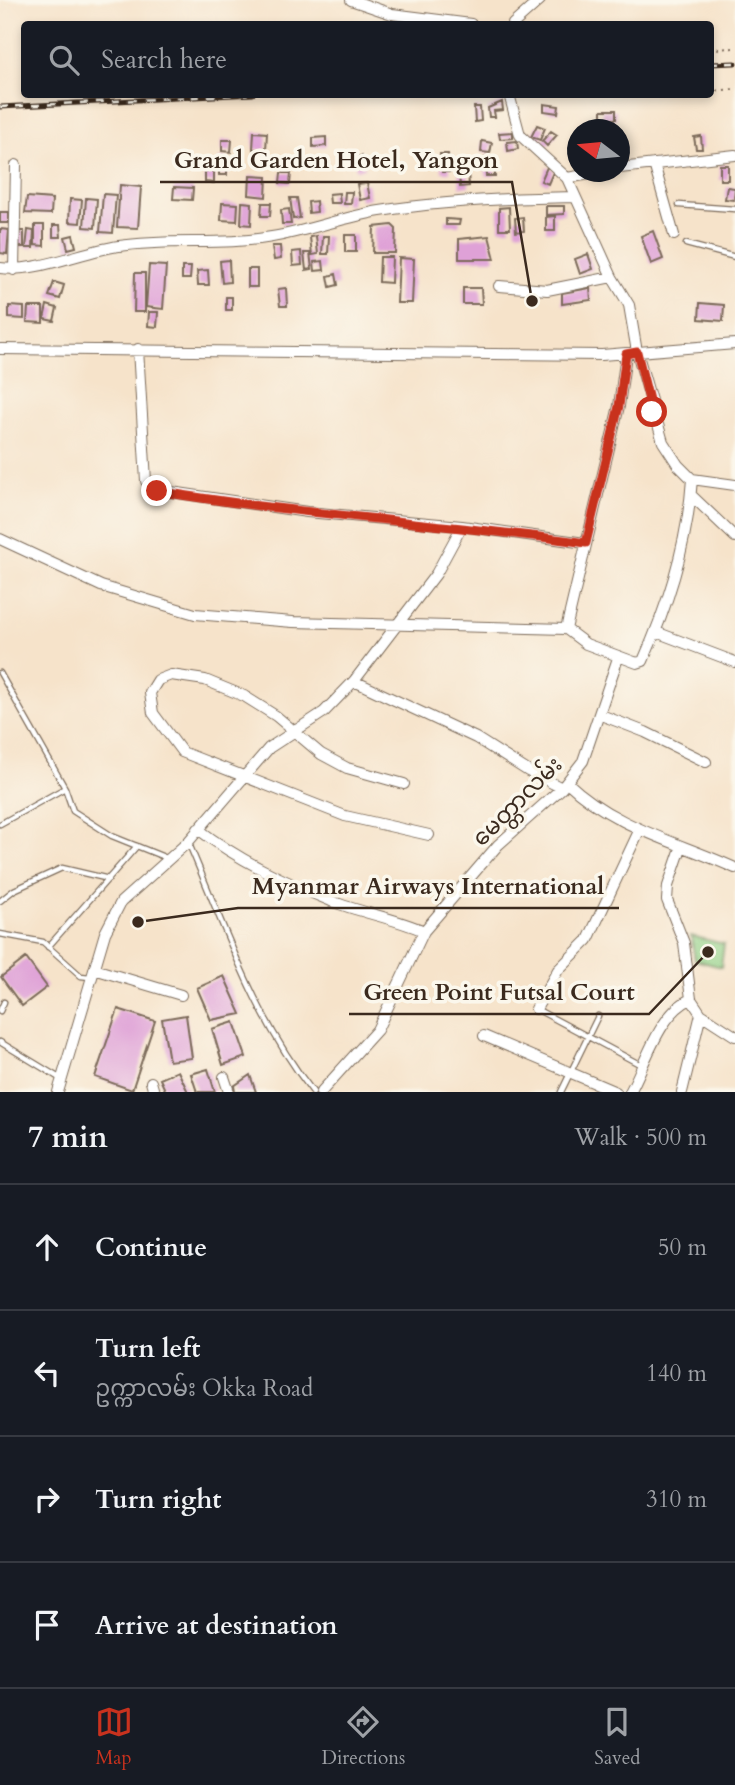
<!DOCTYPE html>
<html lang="en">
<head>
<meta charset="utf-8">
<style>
	:root { --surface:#171b24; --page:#20242c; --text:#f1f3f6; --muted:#9ea1a6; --line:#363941; --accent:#c8321e }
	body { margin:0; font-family:Cardo,"Noto Sans Myanmar",serif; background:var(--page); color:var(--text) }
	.compass { position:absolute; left:567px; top:119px; width:63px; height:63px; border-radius:50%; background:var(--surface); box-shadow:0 4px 10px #0003; rotate:286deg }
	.stop { position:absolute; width:21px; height:21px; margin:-16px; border:5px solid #c8321e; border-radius:50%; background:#fff }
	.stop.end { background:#c8321e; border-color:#fff; box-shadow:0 2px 7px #0008 }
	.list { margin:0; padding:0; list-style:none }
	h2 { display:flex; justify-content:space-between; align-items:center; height:91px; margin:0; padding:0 28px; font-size:30px }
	h2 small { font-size:23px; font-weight:400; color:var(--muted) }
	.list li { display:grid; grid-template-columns:46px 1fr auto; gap:21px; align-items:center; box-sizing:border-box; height:126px; padding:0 28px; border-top:2px solid var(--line) }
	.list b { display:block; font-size:26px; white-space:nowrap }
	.list p { margin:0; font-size:23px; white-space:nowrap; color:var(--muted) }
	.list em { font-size:23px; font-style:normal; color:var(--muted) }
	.icon { flex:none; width:38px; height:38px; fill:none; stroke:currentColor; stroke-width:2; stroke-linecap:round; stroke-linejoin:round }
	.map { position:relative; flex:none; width:735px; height:1092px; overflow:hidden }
	.search { position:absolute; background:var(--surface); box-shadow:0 4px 10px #0003; left:21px; right:21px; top:21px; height:77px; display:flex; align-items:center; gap:18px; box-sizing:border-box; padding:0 24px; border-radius:7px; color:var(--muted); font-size:26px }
	.sheet { height:595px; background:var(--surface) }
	nav { display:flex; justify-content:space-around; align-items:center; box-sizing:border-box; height:98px; border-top:2px solid var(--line); background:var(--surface); font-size:19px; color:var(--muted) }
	nav a { display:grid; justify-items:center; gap:4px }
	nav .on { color:var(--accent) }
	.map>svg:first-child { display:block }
	.green { fill:#91d086; stroke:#667d52; stroke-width:2 }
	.building { fill:#dfa1d7 }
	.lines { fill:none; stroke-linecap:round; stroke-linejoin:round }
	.lane-casing { stroke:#7c6b5a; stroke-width:7 }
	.street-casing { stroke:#7c6b5a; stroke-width:12 }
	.path { stroke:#7c6b5a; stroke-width:2; stroke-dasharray:2 5; stroke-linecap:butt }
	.lane { stroke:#fff; stroke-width:4.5 }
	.street { stroke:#fff; stroke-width:10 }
	.rail-casing { stroke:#3b2a1e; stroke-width:5 }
	.rail { stroke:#fbf7ec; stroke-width:2.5; stroke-dasharray:8; stroke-linecap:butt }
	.route { stroke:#c8321e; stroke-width:9 }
	.labels { text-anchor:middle; stroke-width:7; stroke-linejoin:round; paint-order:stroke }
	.street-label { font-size:23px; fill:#3b2a1e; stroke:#fbf7ec }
	.leader { fill:none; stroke:#3b2a1e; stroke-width:2.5 }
	.callout-dot { fill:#3b2a1e; stroke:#fbf7ec; stroke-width:2.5 }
	.callout-label { font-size:24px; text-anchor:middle; font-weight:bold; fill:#3b2a1e; stroke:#fbf7ec; stroke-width:7; stroke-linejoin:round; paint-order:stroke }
</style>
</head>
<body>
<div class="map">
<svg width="735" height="1092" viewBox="0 0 735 1092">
	<rect width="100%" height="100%" fill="#fbf7ec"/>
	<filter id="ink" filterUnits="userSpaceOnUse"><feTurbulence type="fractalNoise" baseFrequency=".0143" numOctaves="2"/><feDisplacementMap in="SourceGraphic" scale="14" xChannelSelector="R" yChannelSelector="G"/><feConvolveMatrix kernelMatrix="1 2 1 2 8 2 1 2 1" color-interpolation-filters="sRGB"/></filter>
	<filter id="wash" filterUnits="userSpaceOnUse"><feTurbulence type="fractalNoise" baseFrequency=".00686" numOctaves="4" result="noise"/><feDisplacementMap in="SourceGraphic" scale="28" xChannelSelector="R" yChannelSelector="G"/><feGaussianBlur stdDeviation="1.57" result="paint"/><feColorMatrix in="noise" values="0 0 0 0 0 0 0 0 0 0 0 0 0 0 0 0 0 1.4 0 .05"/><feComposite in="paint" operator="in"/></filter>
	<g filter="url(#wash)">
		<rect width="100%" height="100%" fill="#f6e3ca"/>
		<path class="green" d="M691 936 724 944 721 967 695 960Z"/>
		<g id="blocks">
			<path class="building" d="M502 102 503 110 494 111 495 117H489L488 108Z
				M544 104 559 106 558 113 544 111Z
				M474 107H480L481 121 475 122Z
				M602 110H616V119H602Z
				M537 125 545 128 540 140 531 137Z
				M551 131 557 135 547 146 542 141Z
				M254 132 267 133 266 150 253 149Z
				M513 132V138L500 139 499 133Z
				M701 136 702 149H696L694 137Z
				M326 137V146L313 147V138Z
				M222 140H232L231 152 222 151Z
				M482 141 492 143 490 153 481 152Z
				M517 141 518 149 508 151 507 142Z
				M440 154H448L450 172H442Z
				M362 156 364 168 356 170 354 157Z
				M494 157 495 176H486L485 158Z
				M219 158H227V175H219Z
				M720 165H728V180H720Z
				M547 167 554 170 548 184 541 181Z
				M205 170 214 171V183L205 182Z
				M468 172 469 186 460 187 459 173Z
				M281 173H291L290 184 280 183Z
				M250 176 267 177 266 197 249 195Z
				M367 183 370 198 360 200 357 184Z
				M120 185 141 187 138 228 117 227Z
				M174 187 193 188 192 200 173 199Z
				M727 187 735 188 734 200 725 199Z
				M345 192H352L351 204H344Z
				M339 193 340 203H330L329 194Z
				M103 194 116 195 113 233 100 232Z
				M27 197 52 199 51 214 25 213Z
				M86 198 97 199 95 228 84 227Z
				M290 198H297L300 218 293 219Z
				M70 199 82 200 80 223 69 222Z
				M316 201 317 212 309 213 308 202Z
				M242 202 252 203 251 225 241 224Z
				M222 203 238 204 237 221 221 220Z
				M262 203H271L270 216H261Z
				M546 206H564V214L546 215Z
				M509 207 510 229H499V208Z
				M289 209 291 224H282L281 210Z
				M0 212H9V223H0Z
				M555 216V231H546V217Z
				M523 217 524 231 516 232 515 218Z
				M446 219 460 220 459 225H446Z
				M35 225H44V246L35 245Z
				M53 225H60L61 237H53Z
				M392 225 396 229 395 253H373L374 227Z
				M0 229 9 230 7 254 0 253Z
				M28 230 34 231 33 248H26Z
				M17 231H24V247H17Z
				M653 231 663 259 651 264 641 236Z
				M73 235 76 247 68 249 65 237Z
				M345 235H356V252H345Z
				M316 236 318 254 312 255 310 237Z
				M323 236H329L328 254H322Z
				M489 236 495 259H459V239Z
				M272 246H280L281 259 274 260Z
				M301 251 302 265 293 266 292 252Z
				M304 253H310L312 269 306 270Z
				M588 254 593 269 580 274 575 259Z
				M380 257H392L391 283 379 282Z
				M399 258 414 259 412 303H397Z
				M229 260 230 282 222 283 220 261Z
				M323 261 324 270 315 271 314 262Z
				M149 265 166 266 163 309 146 307Z
				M182 267H191L190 279H182Z
				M248 269H257V287H248Z
				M208 270 209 285H198L197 271Z
				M135 273H145V312H134Z
				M336 274 338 285 330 287 328 276Z
				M54 282 64 285 60 299 49 296Z
				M286 288 287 306H280L278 289Z
				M463 288H481L482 304H463Z
				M590 288 591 300 562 304V293Z
				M226 297H232V310H226Z
				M700 303 724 305 723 321 699 319Z
				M47 305 57 308 54 321 44 319Z
				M9 306 24 307V319L9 318Z
				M28 307H43V323L27 322Z
				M149 312H158L157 327 148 326Z
				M26 958 47 987 22 1006 1 977Z
				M224 976 241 1014 211 1020 197 988Z
				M118 1009 155 1021 132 1090 95 1077Z
				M186 1015 192 1058 169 1061 162 1019Z
				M234 1022 246 1057 223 1065 212 1029Z
				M208 1069 215 1092H197L191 1074Z
				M178 1071 188 1092H166L160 1079Z
				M250 1075 256 1092H235L234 1086Z"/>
		</g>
	</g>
	<g filter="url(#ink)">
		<use href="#blocks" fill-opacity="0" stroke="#7c6b5a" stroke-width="2"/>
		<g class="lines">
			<defs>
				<path id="lane" d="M679 205 735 209
					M686 244 735 257
					M0 673 65 788 73 811 112 836 169 859
					M0 824 65 788
					M189 844C226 930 254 1017 313 1092
					M0 901 14 890 62 868 109 879
					M0 934 43 942 81 976 90 977
					M48 947 137 846
					M536 1009 643 1066
					M0 1011 4 1002
					M0 1042 61 1079
					M561 1092 598 1016"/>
				<path id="street" d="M351 0 392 14 471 24
					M513 24 540 0
					M509 94 520 135 567 178 612 277 629 305 637 352 663 442 678 465 692 479 735 485
					M654 164 674 235
					M620 168 735 155
					M567 178 602 172
					M0 268C37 273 82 251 119 246 170 238 221 246 272 237 308 231 344 217 380 211 446 201 509 198 575 197
					M14 270 16 165
					M499 286 547 290 612 277
					M0 349 602 355 735 344
					M138 349 146 481 151 489 307 512 462 526 585 543
					M691 495 735 537
					M0 539 101 586 195 614 293 622 566 629 586 644 637 663 643 661C668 605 688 540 692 479
					M566 629 619 406 626 354
					M656 632 735 662
					M354 681 476 738 528 771 562 788
					M601 715 645 732 706 762
					M567 782C615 828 676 841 735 868
					M404 784 347 768 321 754 276 716 244 696 205 680 171 675 158 680 150 693 153 713 182 752 345 816 429 835
					M198 829C238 860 285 882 331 901 362 913 394 918 424 931
					M681 848 668 886 667 900 684 943 691 999
					M94 969 181 995
					M691 999 701 1014 735 1036
					M536 1009 558 970 588 940 639 831
					M484 1036 616 1092
					M224 1077 229 1092
					M151 1082 154 1092
					M58 1092 105 933 121 902 188 842 269 748 324 712 354 681 436 574 462 526
					M321 1092 377 1030 424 931 498 845 562 788 583 761 618 658
					M630 1092C646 1063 659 1013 691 999
					M682 1092 701 1014"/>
			</defs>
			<use href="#lane" class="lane-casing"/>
			<use href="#street" class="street-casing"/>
			<path class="path" d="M710 49 735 48
				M710 91 735 89"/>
			<use href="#lane" class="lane"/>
			<use href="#street" class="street"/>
			<defs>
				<path id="rail" d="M710 64 735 63
					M0 107 253 94"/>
			</defs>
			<use href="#rail" class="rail-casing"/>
			<use href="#rail" class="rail"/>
		</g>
	</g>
	<g class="lines" filter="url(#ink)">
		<path class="route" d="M157 491C299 515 443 523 586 543L619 406 626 354 637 352 652 412"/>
	</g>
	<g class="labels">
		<g class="street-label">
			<text transform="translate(517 801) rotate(-45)" y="8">မေတ္တာလမ်း</text>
		</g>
	</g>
	<path class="leader" d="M532 301L512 182H160M138 922L238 908H619M708 952L649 1014H349"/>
	<g class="callout-dot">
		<circle cx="532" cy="301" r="7"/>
		<circle cx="138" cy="922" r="7"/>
		<circle cx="708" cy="952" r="7"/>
	</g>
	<g class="callout-label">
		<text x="336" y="168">Grand Garden Hotel, Yangon</text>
		<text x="428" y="894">Myanmar Airways International</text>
		<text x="499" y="1000">Green Point Futsal Court</text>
	</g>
</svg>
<svg class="compass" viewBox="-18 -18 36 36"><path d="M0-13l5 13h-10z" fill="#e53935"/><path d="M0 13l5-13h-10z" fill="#9ea1a6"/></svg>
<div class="stop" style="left:652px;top:412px"></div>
<div class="stop end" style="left:157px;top:491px"></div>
<div class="search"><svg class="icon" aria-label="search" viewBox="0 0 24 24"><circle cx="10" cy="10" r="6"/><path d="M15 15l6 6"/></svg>Search here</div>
</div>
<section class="sheet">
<h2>7 min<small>Walk · 500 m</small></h2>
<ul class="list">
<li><svg class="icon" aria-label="ahead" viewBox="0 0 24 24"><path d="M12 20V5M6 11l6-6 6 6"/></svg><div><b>Continue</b></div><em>50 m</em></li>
<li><svg class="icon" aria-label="left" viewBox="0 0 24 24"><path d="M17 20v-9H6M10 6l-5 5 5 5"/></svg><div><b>Turn left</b><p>ဥက္ကာလမ်း Okka Road</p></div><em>140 m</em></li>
<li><svg class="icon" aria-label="right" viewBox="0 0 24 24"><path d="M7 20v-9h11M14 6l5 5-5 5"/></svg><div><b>Turn right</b></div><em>310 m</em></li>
<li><svg class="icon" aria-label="arrive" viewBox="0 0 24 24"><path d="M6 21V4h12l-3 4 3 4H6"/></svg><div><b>Arrive at destination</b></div></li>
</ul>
</section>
<nav>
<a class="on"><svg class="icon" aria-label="map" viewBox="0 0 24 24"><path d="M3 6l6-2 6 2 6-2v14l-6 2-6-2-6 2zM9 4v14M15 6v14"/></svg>Map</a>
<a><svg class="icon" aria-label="directions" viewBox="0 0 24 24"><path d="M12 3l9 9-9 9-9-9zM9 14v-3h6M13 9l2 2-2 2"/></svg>Directions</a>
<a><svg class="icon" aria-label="saved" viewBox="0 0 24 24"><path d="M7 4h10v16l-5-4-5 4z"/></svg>Saved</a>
</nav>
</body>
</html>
